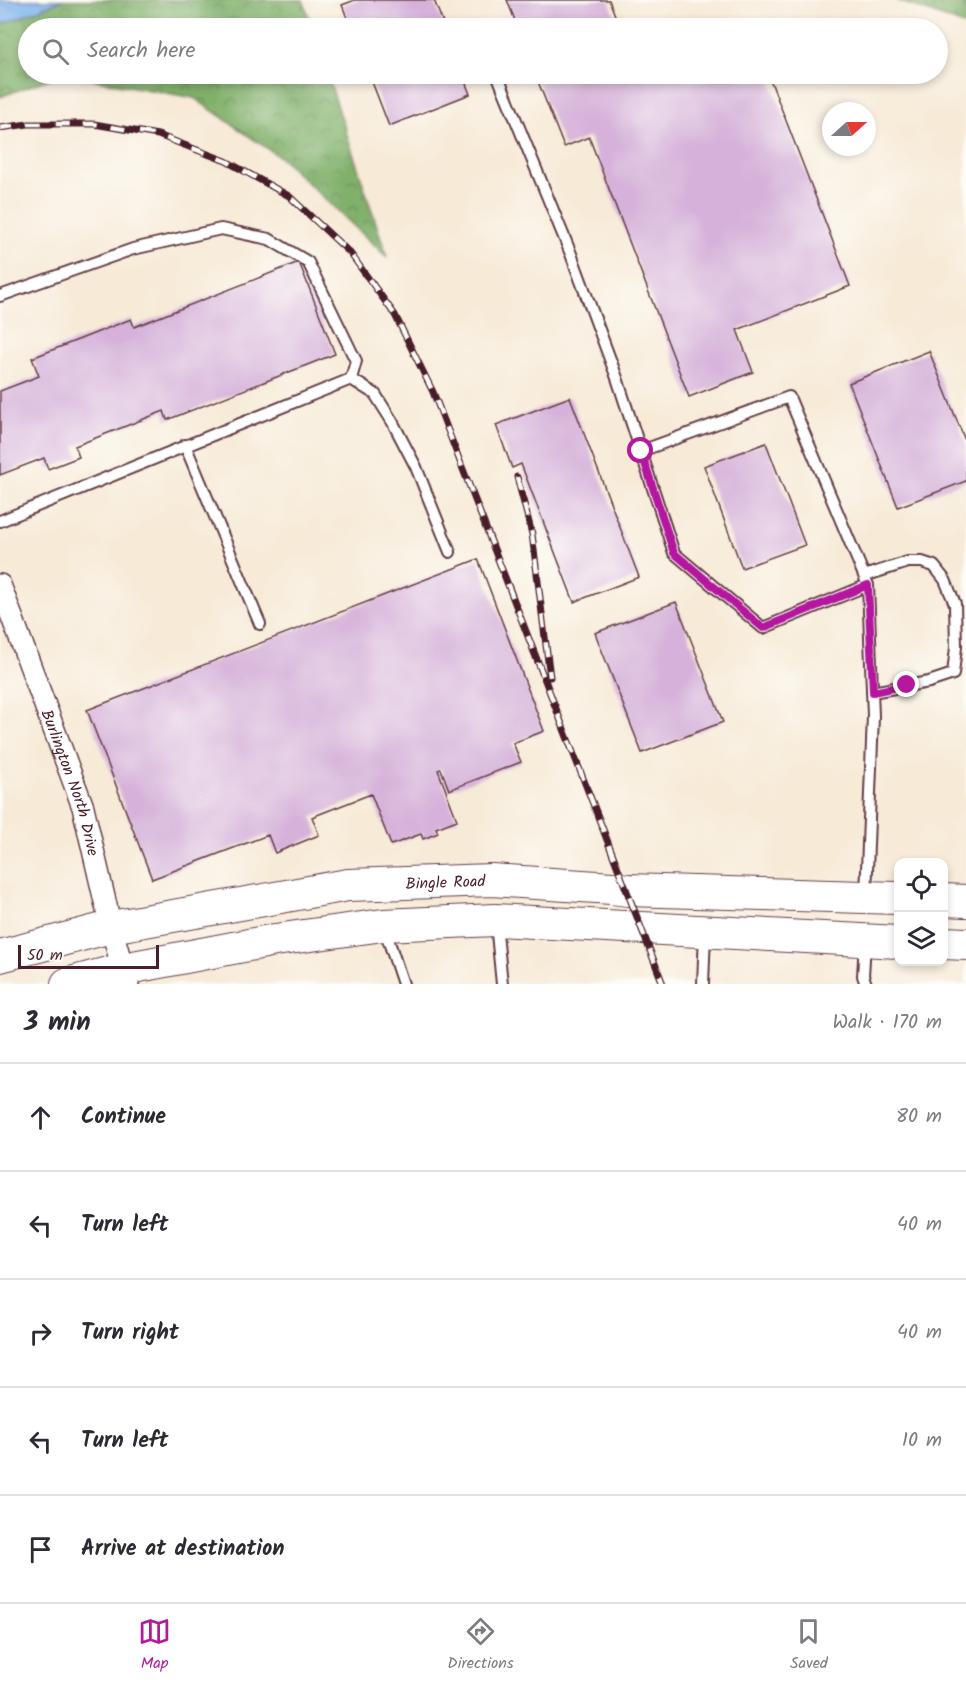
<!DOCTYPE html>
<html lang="en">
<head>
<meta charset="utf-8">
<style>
	:root { --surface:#fff; --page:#f2f2f3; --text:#2b2b33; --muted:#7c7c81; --line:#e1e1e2; --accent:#b5179e }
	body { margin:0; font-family:Kalam,sans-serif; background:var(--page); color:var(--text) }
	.controls { position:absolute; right:18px; bottom:18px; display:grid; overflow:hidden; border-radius:12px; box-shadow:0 3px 9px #0003 }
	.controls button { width:54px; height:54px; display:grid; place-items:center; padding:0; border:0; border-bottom:2px solid var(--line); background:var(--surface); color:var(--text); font:30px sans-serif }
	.compass { position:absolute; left:822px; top:102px; width:54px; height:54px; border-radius:50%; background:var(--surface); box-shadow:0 3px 9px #0003; rotate:69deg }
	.scale { position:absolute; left:18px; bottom:15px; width:141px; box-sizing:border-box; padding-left:6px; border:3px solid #4a1f2b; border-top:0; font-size:16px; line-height:21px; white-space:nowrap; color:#4a1f2b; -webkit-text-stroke:4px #fdfcf7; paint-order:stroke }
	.stop { position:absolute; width:18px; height:18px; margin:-14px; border:4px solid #b5179e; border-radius:50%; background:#fff }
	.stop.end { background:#b5179e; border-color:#fff; box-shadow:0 2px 6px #0008 }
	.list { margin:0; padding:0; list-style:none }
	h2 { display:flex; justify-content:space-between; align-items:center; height:78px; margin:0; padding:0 24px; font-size:26px }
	h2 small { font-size:20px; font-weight:400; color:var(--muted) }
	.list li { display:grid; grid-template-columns:39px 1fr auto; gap:18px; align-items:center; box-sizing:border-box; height:108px; padding:0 24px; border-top:2px solid var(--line) }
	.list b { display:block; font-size:22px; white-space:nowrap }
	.list em { font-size:20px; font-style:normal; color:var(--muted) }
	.icon { flex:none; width:33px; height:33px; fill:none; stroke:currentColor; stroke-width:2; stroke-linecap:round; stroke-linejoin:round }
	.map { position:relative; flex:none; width:966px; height:984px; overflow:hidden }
	.search { position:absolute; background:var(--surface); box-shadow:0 3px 9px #0003; left:18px; right:18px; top:18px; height:66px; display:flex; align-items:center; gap:15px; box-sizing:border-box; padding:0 21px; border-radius:33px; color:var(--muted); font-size:22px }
	.sheet { height:618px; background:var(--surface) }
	nav { display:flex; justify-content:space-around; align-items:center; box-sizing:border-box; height:84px; border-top:2px solid var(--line); background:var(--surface); font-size:16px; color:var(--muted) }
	nav a { display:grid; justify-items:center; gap:3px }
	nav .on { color:var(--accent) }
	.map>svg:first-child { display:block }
	.forest { fill:url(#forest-crowns); stroke:#65684a; stroke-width:1.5 }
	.water { fill:url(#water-ripples); stroke:#646a8c; stroke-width:1.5 }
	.building { fill:#d6b2da }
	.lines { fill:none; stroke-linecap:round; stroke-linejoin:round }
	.service-casing { stroke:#643d45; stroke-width:14 }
	.minor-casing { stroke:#643d45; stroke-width:24 }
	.primary-casing { stroke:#643d45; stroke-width:34 }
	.service { stroke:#fff; stroke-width:10 }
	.minor { stroke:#fff; stroke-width:21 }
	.primary { stroke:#fff; stroke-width:32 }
	.rail-casing { stroke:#4a1f2b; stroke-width:7 }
	.rail { stroke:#fdfcf7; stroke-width:4.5; stroke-dasharray:14; stroke-linecap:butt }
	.route { stroke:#b5179e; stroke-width:8 }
	.labels { text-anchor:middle; stroke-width:6; stroke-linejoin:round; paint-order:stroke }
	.street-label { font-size:16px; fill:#4a1f2b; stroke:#fdfcf7 }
</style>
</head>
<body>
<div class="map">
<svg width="966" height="984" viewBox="0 0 966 984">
	<defs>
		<pattern id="forest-crowns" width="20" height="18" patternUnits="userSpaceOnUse" patternTransform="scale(1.5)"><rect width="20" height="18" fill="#80b06a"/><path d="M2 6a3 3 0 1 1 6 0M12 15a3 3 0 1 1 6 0" fill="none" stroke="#6b8f57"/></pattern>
		<pattern id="water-ripples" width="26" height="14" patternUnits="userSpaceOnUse" patternTransform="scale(1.5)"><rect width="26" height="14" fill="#7eb4ed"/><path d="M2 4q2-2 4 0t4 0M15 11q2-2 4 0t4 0" fill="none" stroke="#6992c0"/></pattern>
	</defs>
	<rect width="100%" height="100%" fill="#fdfcf7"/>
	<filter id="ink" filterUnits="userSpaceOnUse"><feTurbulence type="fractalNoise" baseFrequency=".0167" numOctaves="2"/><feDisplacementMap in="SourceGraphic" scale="12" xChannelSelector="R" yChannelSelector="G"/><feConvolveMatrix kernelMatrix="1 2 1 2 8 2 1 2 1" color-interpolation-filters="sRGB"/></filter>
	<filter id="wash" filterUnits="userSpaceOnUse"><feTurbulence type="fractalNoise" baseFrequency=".008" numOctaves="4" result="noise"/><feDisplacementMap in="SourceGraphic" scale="24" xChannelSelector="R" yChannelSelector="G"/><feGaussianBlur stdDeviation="1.35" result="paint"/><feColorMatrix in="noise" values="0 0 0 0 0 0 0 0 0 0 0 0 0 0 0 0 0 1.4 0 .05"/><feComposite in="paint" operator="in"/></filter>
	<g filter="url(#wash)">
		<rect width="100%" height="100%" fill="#f7ead7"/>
		<path class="forest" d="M63 0H303L313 28H28V74H63L0 97V25Z
			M897 0H966V26Z
			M64 74H327L387 257 281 158 194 98Z"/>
		<path class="water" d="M0 0H63L0 25Z"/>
		<g id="blocks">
			<path class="building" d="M355 0H434L445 28H351L342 5Z
				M507 0H609L620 28H518Z
				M369 74H462L470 94 389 126Z
				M535 74H637L639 78 650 74H768L850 286 737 330 753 372 689 397 589 137 564 147Z
				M299 262 335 354 167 420 164 411 75 446 79 457 48 469 44 458 0 475V391L39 376 32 358 131 319 134 327Z
				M929 351 966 443V481L898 507 849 383Z
				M570 397 639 577 574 602 521 464 512 468 496 425Z
				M766 443 805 545 742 568 704 466Z
				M478 559 544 731 513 743 521 762 449 790 441 769 438 770 457 820 436 828 438 833 423 839 421 834 391 845 371 794 312 817 319 835 275 853 268 835 152 879 87 710Z
				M676 602 723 722 642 753 595 633Z"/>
		</g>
	</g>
	<g filter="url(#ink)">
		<use href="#blocks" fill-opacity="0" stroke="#643d45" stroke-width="1.5"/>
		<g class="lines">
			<defs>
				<path id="service" d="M497 74 571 254 617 378 674 553 763 628 868 585
					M0 296 133 249 221 229 269 239 308 262 356 361 351 379 0 521
					M351 379 375 394 392 421 416 467 450 552
					M185 445 260 624
					M641 451 789 397 868 585 873 716 866 896
					M864 576 908 562H922L934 566 945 580 955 604 956 647 953 674 929 682 872 692
					M496 923 502 984
					M384 927 403 984
					M865 942 863 976 866 984
					M703 984 705 933"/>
				<g id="minor">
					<path id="s1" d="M0 585 83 807 111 927 123 969 128 984"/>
				</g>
				<g id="primary">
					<path d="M944 900 966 901"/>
					<path d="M944 943 966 944"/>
					<path id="s2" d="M0 956 111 927 348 885 492 880 612 888 628 890 898 898"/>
					<path d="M67 984 123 969 275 940 383 925 495 920 898 942"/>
				</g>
			</defs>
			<use href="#service" class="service-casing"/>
			<use href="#minor" class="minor-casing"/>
			<use href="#primary" class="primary-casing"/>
			<use href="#service" class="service"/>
			<use href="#minor" class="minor"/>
			<use href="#primary" class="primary"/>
			<defs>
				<path id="rail" d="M0 128 28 124H94L158 135 226 161 289 196 350 253 395 315 433 392 663 984
					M517 477 532 534 550 677"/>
			</defs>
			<use href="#rail" class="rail-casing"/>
			<use href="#rail" class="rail"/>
		</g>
	</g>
	<g class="lines" filter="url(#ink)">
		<path class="route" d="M641 451 674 553 763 628 868 585 873 692 907 685"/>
	</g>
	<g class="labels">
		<g class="street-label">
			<text dy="6" stroke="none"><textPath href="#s1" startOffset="210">Burlington North Drive</textPath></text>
			<text dy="6" stroke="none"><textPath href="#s2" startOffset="453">Bingle Road</textPath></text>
		</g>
	</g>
</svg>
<div class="controls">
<button><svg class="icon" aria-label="locate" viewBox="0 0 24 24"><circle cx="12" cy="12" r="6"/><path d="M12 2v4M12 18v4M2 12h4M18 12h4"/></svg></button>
<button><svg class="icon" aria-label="layers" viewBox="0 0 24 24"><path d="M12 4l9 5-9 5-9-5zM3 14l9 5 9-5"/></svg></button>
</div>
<svg class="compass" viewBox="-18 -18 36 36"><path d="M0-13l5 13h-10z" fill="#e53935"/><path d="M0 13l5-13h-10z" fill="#7c7c81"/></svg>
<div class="scale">50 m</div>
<div class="stop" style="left:641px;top:451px"></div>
<div class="stop end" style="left:907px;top:685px"></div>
<div class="search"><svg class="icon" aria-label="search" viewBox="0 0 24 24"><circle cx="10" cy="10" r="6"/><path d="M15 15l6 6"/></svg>Search here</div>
</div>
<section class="sheet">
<h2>3 min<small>Walk · 170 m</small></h2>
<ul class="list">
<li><svg class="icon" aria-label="ahead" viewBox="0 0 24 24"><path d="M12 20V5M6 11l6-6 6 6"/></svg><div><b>Continue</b></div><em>80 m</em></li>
<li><svg class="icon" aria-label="left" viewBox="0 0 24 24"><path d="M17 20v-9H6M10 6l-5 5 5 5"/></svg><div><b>Turn left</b></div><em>40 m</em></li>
<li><svg class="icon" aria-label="right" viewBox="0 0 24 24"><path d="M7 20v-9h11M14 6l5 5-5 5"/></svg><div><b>Turn right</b></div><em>40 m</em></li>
<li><svg class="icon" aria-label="left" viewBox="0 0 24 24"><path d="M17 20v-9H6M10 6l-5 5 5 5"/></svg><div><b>Turn left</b></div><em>10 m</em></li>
<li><svg class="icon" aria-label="arrive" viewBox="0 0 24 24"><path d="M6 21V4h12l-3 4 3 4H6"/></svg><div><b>Arrive at destination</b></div></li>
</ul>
</section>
<nav>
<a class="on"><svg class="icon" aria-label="map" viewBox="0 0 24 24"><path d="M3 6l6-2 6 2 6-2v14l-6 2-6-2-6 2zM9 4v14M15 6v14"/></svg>Map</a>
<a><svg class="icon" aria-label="directions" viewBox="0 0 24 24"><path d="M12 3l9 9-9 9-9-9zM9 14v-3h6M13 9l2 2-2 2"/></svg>Directions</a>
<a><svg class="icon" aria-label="saved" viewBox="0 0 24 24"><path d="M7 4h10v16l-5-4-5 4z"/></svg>Saved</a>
</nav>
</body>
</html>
